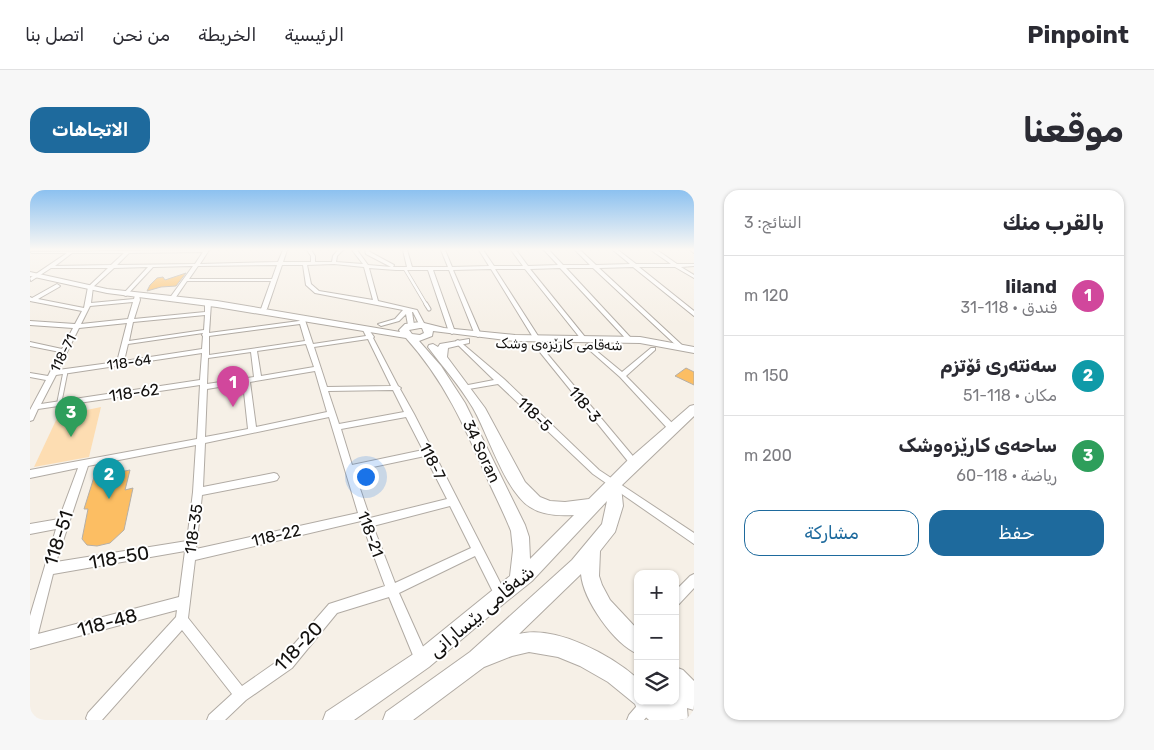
<!DOCTYPE html>
<html lang="ar">
<head>
<meta charset="utf-8">
<style>
	:root { --surface:#fff; --page:#f7f7f7; --text:#2b2b33; --muted:#7c7c81; --line:#e1e1e2; --accent:#1e6a9d }
	body { margin:0; font-family:Rubik,"Noto Sans Arabic",sans-serif; background:var(--page); color:var(--text); direction:rtl }
	.controls { position:absolute; right:15px; bottom:15px; display:grid; overflow:hidden; border-radius:10px; box-shadow:0 1px 4px #0004 }
	.controls button { width:45px; height:45px; display:grid; place-items:center; padding:0; border:0; border-bottom:1px solid var(--line); background:var(--surface); color:var(--text); font:25px sans-serif }
	.you { position:absolute; left:335px; top:286px; width:18px; height:18px; margin:-12px; border:4px solid #fff; border-radius:50%; background:#1a73e8; box-shadow:0 0 0 8px #1a73e833 }
	.badge { display:grid; place-items:center; width:32px; height:32px; border-radius:50%; background:var(--accent); color:#fff; font-size:16px; font-weight:700 }
	.pin { position:absolute; translate:-50% -41px; filter:drop-shadow(0 1px 2px #0008) }
	.pin::after { content:''; position:absolute; top:26px; width:18px; height:15px; background:inherit; clip-path:polygon(0 0,100% 0,50% 100%) }
	.list { margin:0; padding:0; list-style:none }
	h2 { display:flex; justify-content:space-between; align-items:center; height:65px; margin:0; padding:0 20px; font-size:21px }
	h2 small { font-size:16px; font-weight:400; color:var(--muted) }
	.list li { display:grid; grid-template-columns:32px 1fr auto; gap:15px; align-items:center; box-sizing:border-box; height:80px; padding:0 20px; border-top:1px solid var(--line) }
	.list b { display:block; font-size:19px; white-space:nowrap }
	.list p { margin:0; font-size:16px; white-space:nowrap; color:var(--muted) }
	.list em { font-size:16px; font-style:normal; color:var(--muted) }
	.actions { display:flex; gap:10px; padding:15px 20px }
	.actions a { flex:1; padding:11px 0; border:1px solid var(--accent); border-radius:15px; text-align:center; font-size:18px; color:var(--accent) }
	.actions .main { background:var(--accent); color:#fff }
	.icon { flex:none; width:28px; height:28px; fill:none; stroke:currentColor; stroke-width:2; stroke-linecap:round; stroke-linejoin:round }
	.map { position:relative; flex:none; width:664px; height:530px; overflow:hidden; direction:ltr; border-radius:15px }
	header { display:flex; align-items:center; gap:30px; box-sizing:border-box; height:70px; padding:0 25px; background:var(--surface); border-bottom:1px solid var(--line) }
	header strong { font-size:24px }
	nav { display:flex; gap:28px; margin-inline-start:auto; font-size:18px }
	.intro { display:flex; align-items:center; justify-content:space-between; box-sizing:border-box; height:120px; padding:0 30px }
	h1 { margin:0; font-size:35px }
	.button { padding:12px 22px; border-radius:15px; background:var(--accent); color:#fff; font-size:18px; font-weight:700 }
	main { display:flex; gap:30px; padding:0 30px }
	aside { flex:1; background:var(--surface); border-radius:15px; box-shadow:0 1px 4px #0004 }
	.map>svg:first-child { display:block }
	.green { fill:#fdddb2 }
	.building { fill:#fcbe63; stroke:#b5afa7 }
	.lines { fill:none; stroke-linecap:round; stroke-linejoin:round }
	.lane-far2-casing { stroke:#b1aba4; stroke-width:4 }
	.lane-far1-casing { stroke:#b1aba4; stroke-width:5 }
	.lane-casing { stroke:#b1aba4; stroke-width:6 }
	.street-casing { stroke:#b1aba4; stroke-width:2 }
	.secondary-casing { stroke:#b1aba4; stroke-width:2 }
	.lane-far2 { stroke:#fff; stroke-width:2.5 }
	.lane-far1 { stroke:#fff; stroke-width:3 }
	.lane { stroke:#fff; stroke-width:4 }
	.street { fill:#fff; fill-rule:evenodd }
	.secondary { fill:#fff; fill-rule:evenodd }
	.labels { text-anchor:middle; stroke-width:4; stroke-linejoin:round; paint-order:stroke }
	.far-street-label { font-size:14px; fill:#13110f; stroke:#fff }
	.street-label { font-size:16px; fill:#13110f; stroke:#fff }
	.near-street-label { font-size:19px; fill:#13110f; stroke:#fff }
</style>
</head>
<body>
<header>
<strong>Pinpoint</strong>
<nav><a>الرئيسية</a><a>الخريطة</a><a>من نحن</a><a>اتصل بنا</a></nav>
</header>
<div class="intro"><h1>موقعنا</h1><a class="button">الاتجاهات</a></div>
<main>
<aside>
<h2>بالقرب منك<small>النتائج: 3</small></h2>
<ul class="list">
<li><span class="badge" style="background:#d1479c">1</span><div><b>liland</b><p>فندق · 118-31</p></div><em>120 m</em></li>
<li><span class="badge" style="background:#0f9aa8">2</span><div><b>سەنتەری ئۆتزم</b><p>مكان · 118-51</p></div><em>150 m</em></li>
<li><span class="badge" style="background:#2e9e5b">3</span><div><b>ساحه‌ی کارێزه‌وشک</b><p>رياضة · 118-60</p></div><em>200 m</em></li>
</ul>
<div class="actions"><a class="main">حفظ</a><a>مشاركة</a></div>
</aside>
<div class="map">
<svg width="664" height="530" viewBox="0 0 664 530">
	<rect width="100%" height="100%" fill="#f6f0e7"/>
	<path class="green" d="M71 217 59 267 4 277 28 226Z"/>
	<path class="building" d="M156 83 146 96 131 97 117 101 120 95 127 88 133 87 135 90Z
		M656 178 664 182V195L645 186Z
		M100 280 95 300 103 298 94 340 80 353 67 356 57 355 52 349 58 319H54L64 287Z"/>
	<g class="lines">
		<defs>
			<path id="lane-far2" d="M375 79 397 116"/>
			<path id="lane-far1" d="M396 114 399 119
				M35 185 36 181"/>
			<path id="lane" d="M29 214 35 184"/>
			<path id="street" d="M179 60 170 74 248 72 253 60H257L253 72H281V66L277 60H281L285 66V72H302L303 66 308 60H313L307 66 306 72 333 74 322 60H327L338 75 361 77 336 64 335 60H339L340 62 364 75 363 77H377L373 60H377L382 77H418L411 60H415L422 77 459 76 449 60H453L464 76H493L481 60H486L498 76 528 75 514 60H519L533 75H560L545 60H550L566 75 600 74 583 60H588L606 74H641L621 60H627L647 74H664V76L651 77 664 85V88L645 77H609L664 121V126L603 77 569 78 653 156V158H649L563 78H536L601 148V150H597L530 78 500 79 555 147V149H551L495 79H465L510 149 507 151 504 149 461 79 423 80 451 145 448 147 445 145 419 80H403L425 142 422 144 419 142 398 80H366L339 78 348 111 387 120 395 135 390 136 383 122H382L384 135 381 137 378 135 376 124 369 131 351 136 348 134 365 129 373 120 285 103 276 95 273 75H252L237 119 234 121 231 119 241 91H157L144 110 142 111 139 109 163 76 123 77 96 106 94 105V103L118 77 84 78 63 97 61 113 104 109 105 105H109L110 110 104 129 175 122V113L178 111 181 113 179 143 269 131 272 128 275 130 283 154 336 146 332 138 337 137 344 147 343 148 368 196 371 198 370 199 384 224 476 404 474 408 470 410 466 408 445 366 369 403 399 470 397 475 392 477 387 475 359 407 307 423 262 478 216 510 195 530H177L179 525 202 504 152 440 72 530H57L56 528 58 523 146 427 147 420 0 459V426L26 339 0 344V334L29 329 48 278 0 288V280L167 249 170 195 8 219 3 230 0 231V220L16 190 0 187V183L18 186 30 162 0 156V152L32 159 43 138 0 135V131L45 134 52 121 0 111V107L2 108 27 94 30 96 29 97 8 109 54 118 58 97 78 78H21L1 91 0 88 37 63H2L0 62ZM173 62 165 74 87 75 99 63ZM42 63H94L81 75 25 76ZM304 74 334 77 343 110 289 101 281 94 277 75ZM247 75 242 89H159L168 76ZM103 112 98 129 51 134 60 116ZM175 125 174 140 99 151 103 132ZM97 133 87 172 28 180 49 138ZM270 134 275 151 179 165V146ZM173 143 172 145 173 146 172 159 94 171 98 154ZM338 149 361 196 297 197 284 157ZM276 154 284 177 231 186 227 161ZM221 162 224 187 177 194 178 168ZM172 163 170 190 11 214 26 185ZM285 181 297 222 226 237 220 192ZM213 193 218 239 175 247 177 199ZM363 200 374 222 309 234 298 201ZM299 227 328 323 166 359 172 305 244 291 247 290 249 287 247 284 244 283 173 297 175 253ZM376 227 393 260 322 275 311 239ZM166 255 163 302 157 351 26 372 58 276ZM395 266 417 309 340 328 324 281ZM420 316 441 358 365 393 343 336ZM331 331 355 396 299 414 252 468 212 496 158 428 165 370ZM155 361 149 407 8 444 23 384Z
				M660 60H664V63Z
				M428 150 474 189 569 280 664 343V354L563 284 468 194 433 200V196L464 190 426 153V151Z
				M507 153 509 154 607 271 608 273 607 275H601L505 156V154Z
				M558 154 592 182 621 158H625V160L596 186 645 236 646 238 645 240H639L590 187 556 157V155Z
				M664 384V398L649 414 645 416V401L660 386Z
				M611 511H624L625 514 623 519 614 530H597L599 525Z"/>
			<path id="secondary" d="M0 82 77 99 187 111 370 142 369 140 375 134 390 132 414 138 485 145 610 147 664 157V163L610 153 485 151 403 141 402 146 389 151 411 176 435 213 495 335 499 347 500 369 544 325C529 326 512 325 500 317 475 301 458 244 443 218 430 196 413 177 398 157L399 155 403 154 408 157 410 154 439 149V153L418 158 417 167 455 218 495 292 510 307 520 311 535 312 559 309 599 269 660 216 664 215V226L591 296 593 316 585 342 570 361 569 386 572 395 580 410 608 440V464C584 454 553 410 551 384L489 444C526 435 581 465 608 489V511H632L635 515 636 511H645V477L653 480 664 491V520L657 518 658 530H619L607 519 605 514 578 492 550 476 528 467 499 462 482 466 454 477 383 530H353L356 522 440 462 542 370 572 334 577 311 502 391 477 411 399 477 324 530H293L296 522 385 463 480 386 483 360 481 341C474 323 465 306 457 288 435 237 414 190 376 148L187 117 77 103 0 86ZM390 138H392L394 143 390 145 382 144 379 140Z"/>
		</defs>
		<use href="#lane-far2" class="lane-far2-casing"/>
		<use href="#lane-far1" class="lane-far1-casing"/>
		<use href="#lane" class="lane-casing"/>
		<use href="#street" class="street-casing"/>
		<use href="#secondary" class="secondary-casing"/>
		<use href="#lane-far2" class="lane-far2"/>
		<use href="#lane-far1" class="lane-far1"/>
		<use href="#lane" class="lane"/>
		<use href="#street" class="street"/>
		<use href="#secondary" class="secondary"/>
	</g>
	<linearGradient id="sky" x2="0" y2="1"><stop stop-color="#8cc1f0"/><stop offset="0.44" stop-color="#fbf8f4"/><stop offset="1" stop-color="#fbf8f4" stop-opacity="0"/></linearGradient>
	<rect width="664" height="135" fill="url(#sky)"/>
	<g class="labels">
		<g class="far-street-label">
			<text transform="translate(529 154) rotate(1)" y="5">شەقامی کارێزەی وشک</text>
			<text transform="translate(33 163) rotate(-63)" y="5">118-71</text>
			<text transform="translate(99 172) rotate(-8)" y="5">118-64</text>
		</g>
		<g class="street-label">
			<text transform="translate(104 202) rotate(-8)" y="6">118-62</text>
			<text transform="translate(555 214) rotate(51)" y="6">118-3</text>
			<text transform="translate(505 224) rotate(44)" y="6">118-5</text>
			<text transform="translate(452 261) rotate(65)" y="6">34 Soran</text>
			<text transform="translate(403 271) rotate(64)" y="6">118-7</text>
			<text transform="translate(163 339) rotate(-82)" y="6">118-35</text>
			<text transform="translate(341 344) rotate(70)" y="6">118-21</text>
			<text transform="translate(246 345) rotate(-13)" y="6">118-22</text>
		</g>
		<g class="near-street-label">
			<text transform="translate(28 348) rotate(-72)" y="7">118-51</text>
			<text transform="translate(89 367) rotate(-10)" y="7">118-50</text>
			<text transform="translate(451 421) rotate(-40)" y="7">شەقامی بێسارانی</text>
			<text transform="translate(77 432) rotate(-15)" y="7">118-48</text>
			<text transform="translate(268 456) rotate(-46)" y="7">118-20</text>
		</g>
	</g>
</svg>
<div class="controls">
<button>+</button>
<button>−</button>
<button><svg class="icon" aria-label="layers" viewBox="0 0 24 24"><path d="M12 4l9 5-9 5-9-5zM3 14l9 5 9-5"/></svg></button>
</div>
<div class="you"></div>
<div class="pin badge" style="left:203px;top:217px;background:#d1479c">1</div>
<div class="pin badge" style="left:79px;top:309px;background:#0f9aa8">2</div>
<div class="pin badge" style="left:41px;top:247px;background:#2e9e5b">3</div>
</div>
</main>
</body>
</html>
